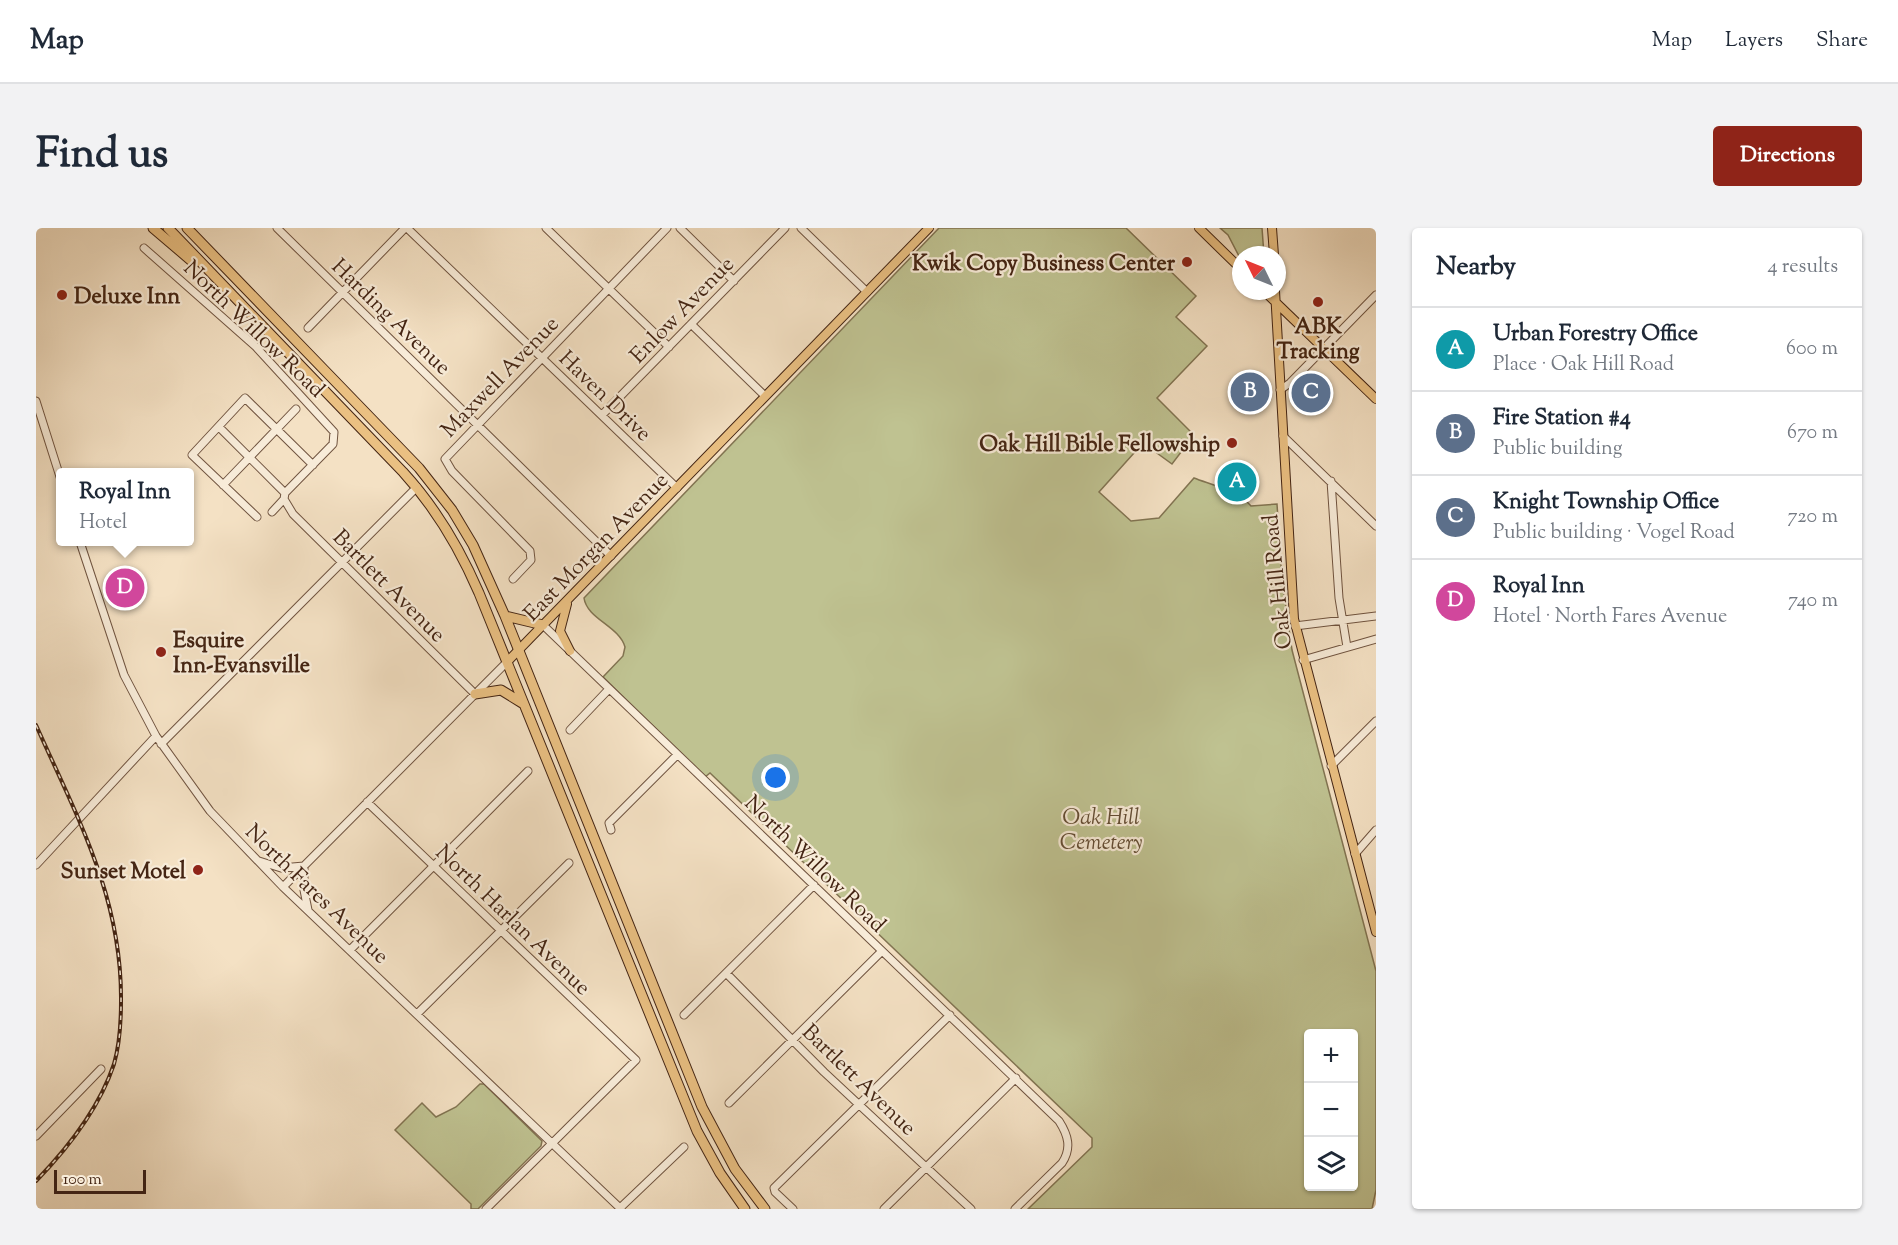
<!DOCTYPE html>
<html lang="en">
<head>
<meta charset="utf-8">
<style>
	:root { --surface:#fff; --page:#f2f2f3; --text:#1f2937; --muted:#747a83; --line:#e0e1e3; --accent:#8f2418 }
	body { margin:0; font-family:"Sorts Mill Goudy",serif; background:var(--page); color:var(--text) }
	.controls { position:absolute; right:18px; bottom:18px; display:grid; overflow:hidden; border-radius:6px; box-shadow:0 2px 4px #0004 }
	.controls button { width:54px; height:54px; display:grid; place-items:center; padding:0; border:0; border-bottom:2px solid var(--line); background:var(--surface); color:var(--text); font:30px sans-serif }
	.compass { position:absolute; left:1196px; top:18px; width:54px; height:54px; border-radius:50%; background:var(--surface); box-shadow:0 2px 4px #0004; rotate:313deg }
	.scale { position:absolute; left:18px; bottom:15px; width:92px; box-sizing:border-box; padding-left:6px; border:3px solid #442514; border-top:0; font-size:16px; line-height:21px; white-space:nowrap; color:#442514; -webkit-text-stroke:4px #f8ecd9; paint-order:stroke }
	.you { position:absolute; left:740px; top:550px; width:21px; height:21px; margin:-15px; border:4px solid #fff; border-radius:50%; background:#1a73e8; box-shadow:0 0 0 9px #1a73e833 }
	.badge { display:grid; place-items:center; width:39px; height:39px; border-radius:50%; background:var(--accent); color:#fff; font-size:20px; font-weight:700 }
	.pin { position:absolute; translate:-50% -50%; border:3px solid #fff; box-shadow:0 2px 6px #0006 }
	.popup { position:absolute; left:20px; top:240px; width:138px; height:78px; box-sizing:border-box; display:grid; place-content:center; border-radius:6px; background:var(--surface); filter:drop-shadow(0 2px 4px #0005); font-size:20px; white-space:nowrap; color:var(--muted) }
	.popup b { font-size:22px; color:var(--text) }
	.popup::after { content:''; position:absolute; left:50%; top:100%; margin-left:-12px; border:12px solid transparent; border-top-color:var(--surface) }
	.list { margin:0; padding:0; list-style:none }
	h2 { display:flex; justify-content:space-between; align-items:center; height:78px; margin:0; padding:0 24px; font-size:26px }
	h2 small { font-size:20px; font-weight:400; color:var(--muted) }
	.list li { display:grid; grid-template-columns:39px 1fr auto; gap:18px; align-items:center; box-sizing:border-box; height:84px; padding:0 24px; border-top:2px solid var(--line) }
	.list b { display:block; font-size:22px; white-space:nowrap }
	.list p { margin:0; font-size:20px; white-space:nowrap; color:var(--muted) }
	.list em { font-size:20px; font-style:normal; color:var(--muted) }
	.icon { flex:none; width:33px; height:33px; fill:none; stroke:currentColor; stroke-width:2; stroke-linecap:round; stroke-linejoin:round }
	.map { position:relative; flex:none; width:1340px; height:981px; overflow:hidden; border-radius:6px }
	header { display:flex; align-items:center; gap:36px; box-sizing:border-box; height:84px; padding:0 30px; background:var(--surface); border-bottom:2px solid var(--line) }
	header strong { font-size:28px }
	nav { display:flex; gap:33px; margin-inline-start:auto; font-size:21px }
	.intro { display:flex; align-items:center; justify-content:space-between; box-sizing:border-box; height:144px; padding:0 36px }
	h1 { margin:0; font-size:42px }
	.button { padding:15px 27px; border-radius:6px; background:var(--accent); color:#fff; font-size:21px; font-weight:700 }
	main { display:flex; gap:36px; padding:0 36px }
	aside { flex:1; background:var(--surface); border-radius:6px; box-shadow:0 2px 4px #0004 }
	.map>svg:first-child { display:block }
	.green { fill:#bfc291; stroke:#827452; stroke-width:1.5; fill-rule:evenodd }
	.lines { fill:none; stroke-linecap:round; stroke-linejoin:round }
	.minor-casing { stroke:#705440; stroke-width:9 }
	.major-casing { stroke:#442514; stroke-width:10 }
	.highway-casing { stroke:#442514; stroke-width:11 }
	.minor { stroke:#f8ecd9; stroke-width:7 }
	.major { stroke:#eac082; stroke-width:8 }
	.highway { stroke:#eac082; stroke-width:9 }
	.rail-casing { stroke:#442514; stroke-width:4 }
	.rail { stroke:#f8ecd9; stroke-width:1.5; stroke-dasharray:4.5; stroke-linecap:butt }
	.poi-dot { fill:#8f2418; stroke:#f8ecd9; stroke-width:2 }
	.labels { text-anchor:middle; stroke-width:4.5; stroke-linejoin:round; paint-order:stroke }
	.poi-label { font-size:22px; font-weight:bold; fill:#442514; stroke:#f8ecd9; text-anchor:end }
	.street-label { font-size:22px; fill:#442514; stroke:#f8ecd9 }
	.park-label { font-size:22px; font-style:italic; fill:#634c33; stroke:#f8ecd9 }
</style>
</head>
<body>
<header>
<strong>Map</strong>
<nav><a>Map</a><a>Layers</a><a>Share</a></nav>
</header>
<div class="intro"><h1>Find us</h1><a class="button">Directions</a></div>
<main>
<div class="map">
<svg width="1340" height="981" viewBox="0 0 1340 981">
	<rect width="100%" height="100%" fill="#f4e1c4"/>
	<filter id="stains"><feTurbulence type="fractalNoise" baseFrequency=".00333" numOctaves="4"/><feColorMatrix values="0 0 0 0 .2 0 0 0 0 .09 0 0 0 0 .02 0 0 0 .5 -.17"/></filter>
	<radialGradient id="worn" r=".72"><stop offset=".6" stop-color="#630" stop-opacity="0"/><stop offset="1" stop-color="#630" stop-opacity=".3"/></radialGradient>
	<path class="green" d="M903 0H1090L1160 68 1140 89 1171 118 1121 170 1158 207 1136 236 1107 215 1063 264 1095 293 1123 290 1158 250C1176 257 1202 263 1215 278L1241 276 1246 352 1256 422 1340 743V962L1336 981H992L1056 919V910L674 545 669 549 567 449 587 428 589 419C583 398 551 391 548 370ZM1272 806H1318V958H1272Z
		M1184 0H1226L1228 27H1205V32L1192 7Z
		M444 856H448L506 913 505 918 442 981H435V976L359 902 386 875 400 889 420 879Z"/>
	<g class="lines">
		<defs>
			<path id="minor" d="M241 0 575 328
				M371 0 641 260
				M510 0 633 119
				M644 0 698 53
				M765 0 831 64
				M108 20 220 119 298 204 297 216 249 265 248 271 236 284
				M655 96 729 168
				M272 100 369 0
				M1244 162 1254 155 1340 67
				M0 173 25 252
				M566 187 749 0
				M183 199 249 265
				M1247 208 1340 298
				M1295 253 1303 370 1311 419
				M187 257 260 181
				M248 271 257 286 439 466
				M221 289 156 227 209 170 277 237
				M44 314 88 447 120 508 174 583 247 659 585 981
				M477 351 495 332 494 323 416 243 409 231 631 0
				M507 397 1023 893C1032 907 1036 920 1026 935L979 981
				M1259 398 1340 388
				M1267 432 1340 411
				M534 502 573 461
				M125 516 381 259
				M1295 538 1340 493
				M331 574 600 832 450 981
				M575 602 573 595 641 527
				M1319 626 1340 602
				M223 633 245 640 268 638V662L272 682
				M0 637 120 508
				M247 659 471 434
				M314 722 492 543
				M690 745 788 844 935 981
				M381 786 533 635
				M648 787 778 657
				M693 875 846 723
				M0 908 65 841
				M584 980 648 919
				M757 981 739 964 738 960 914 787
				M848 981 980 850"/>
			<path id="major" d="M1163 0 1205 41
				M1236 0 1238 27
				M1228 63 1340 171
				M1239 63 1258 391 1340 704
				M531 376 524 403 534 423
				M471 434 893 0"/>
			<path id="highway" d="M117 0 158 35
				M132 0 367 244C400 280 424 321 443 365L661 903 684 945 709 981
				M151 0 383 240 416 282 437 317 469 388 666 879 699 941 729 981
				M469 388 507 397
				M439 466 465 462 486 475"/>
		</defs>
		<use href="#minor" class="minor-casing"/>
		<use href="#major" class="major-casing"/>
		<use href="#highway" class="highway-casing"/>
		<use href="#minor" class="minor"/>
		<use href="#major" class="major"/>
		<use href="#highway" class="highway"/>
		<defs>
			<path id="rail" d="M0 497C41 589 86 669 85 773 85 794 84 815 78 836 63 881 32 920 0 953"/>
		</defs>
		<use href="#rail" class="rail-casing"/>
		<use href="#rail" class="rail"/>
	</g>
	<g class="poi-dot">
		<circle cx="1151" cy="34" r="6"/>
		<circle cx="26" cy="67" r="6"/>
		<circle cx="1282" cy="74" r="6"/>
		<circle cx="1196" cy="215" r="6"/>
		<circle cx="125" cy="424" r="6"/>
		<circle cx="162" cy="642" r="6"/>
	</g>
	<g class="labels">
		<g class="poi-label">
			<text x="1139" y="42">Kwik Copy Business Center</text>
			<text x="38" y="75" text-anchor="start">Deluxe Inn</text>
			<text x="1282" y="105" text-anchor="middle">ABK<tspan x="1282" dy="25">Tracking</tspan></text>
			<text x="1184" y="223">Oak Hill Bible Fellowship</text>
			<text x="137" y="419" text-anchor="start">Esquire<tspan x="137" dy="25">Inn-Evansville</tspan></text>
			<text x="150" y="650">Sunset Motel</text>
		</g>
		<g class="street-label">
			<text transform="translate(645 81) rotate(-46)" y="8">Enlow Avenue</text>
			<text transform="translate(356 88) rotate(44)" y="8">Harding Avenue</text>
			<text transform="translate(219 100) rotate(44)" y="8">North Willow Road</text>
			<text transform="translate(463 148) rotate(-46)" y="8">Maxwell Avenue</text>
			<text transform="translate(570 167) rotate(44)" y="8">Haven Drive</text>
			<text transform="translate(559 318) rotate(-46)" y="8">East Morgan Avenue</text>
			<text transform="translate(1240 354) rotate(-96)" y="8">Oak Hill Road</text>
			<text transform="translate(354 357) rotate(45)" y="8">Bartlett Avenue</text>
			<text transform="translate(780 635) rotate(44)" y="8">North Willow Road</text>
			<text transform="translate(282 665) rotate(44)" y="8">North Fares Avenue</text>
			<text transform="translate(478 691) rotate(44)" y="8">North Harlan Avenue</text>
			<text transform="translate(824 851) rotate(44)" y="8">Bartlett Avenue</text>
		</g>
		<g class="park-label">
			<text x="1065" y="596">Oak Hill<tspan x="1065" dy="25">Cemetery</tspan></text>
		</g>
	</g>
	<rect width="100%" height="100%" filter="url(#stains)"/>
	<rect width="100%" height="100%" fill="url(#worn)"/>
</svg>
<div class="controls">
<button>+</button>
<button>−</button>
<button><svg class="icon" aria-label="layers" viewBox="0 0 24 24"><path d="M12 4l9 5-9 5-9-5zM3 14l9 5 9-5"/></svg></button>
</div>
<svg class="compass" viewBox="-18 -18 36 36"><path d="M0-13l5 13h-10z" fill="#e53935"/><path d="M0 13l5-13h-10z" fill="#747a83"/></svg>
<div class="scale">100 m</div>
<div class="you"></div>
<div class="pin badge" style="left:1201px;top:254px;background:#0f9aa8">A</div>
<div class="pin badge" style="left:1214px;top:164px;background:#5c6f8a">B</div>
<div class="pin badge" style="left:1275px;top:165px;background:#5c6f8a">C</div>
<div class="pin badge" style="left:89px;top:360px;background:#d1479c">D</div>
<div class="popup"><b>Royal Inn</b>Hotel</div>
</div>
<aside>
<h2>Nearby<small>4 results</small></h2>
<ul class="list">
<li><span class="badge" style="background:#0f9aa8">A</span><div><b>Urban Forestry Office</b><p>Place · Oak Hill Road</p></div><em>600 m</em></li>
<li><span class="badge" style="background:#5c6f8a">B</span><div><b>Fire Station #4</b><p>Public building</p></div><em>670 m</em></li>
<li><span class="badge" style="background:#5c6f8a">C</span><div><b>Knight Township Office</b><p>Public building · Vogel Road</p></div><em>720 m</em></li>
<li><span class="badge" style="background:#d1479c">D</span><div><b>Royal Inn</b><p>Hotel · North Fares Avenue</p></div><em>740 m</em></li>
</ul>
</aside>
</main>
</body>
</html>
